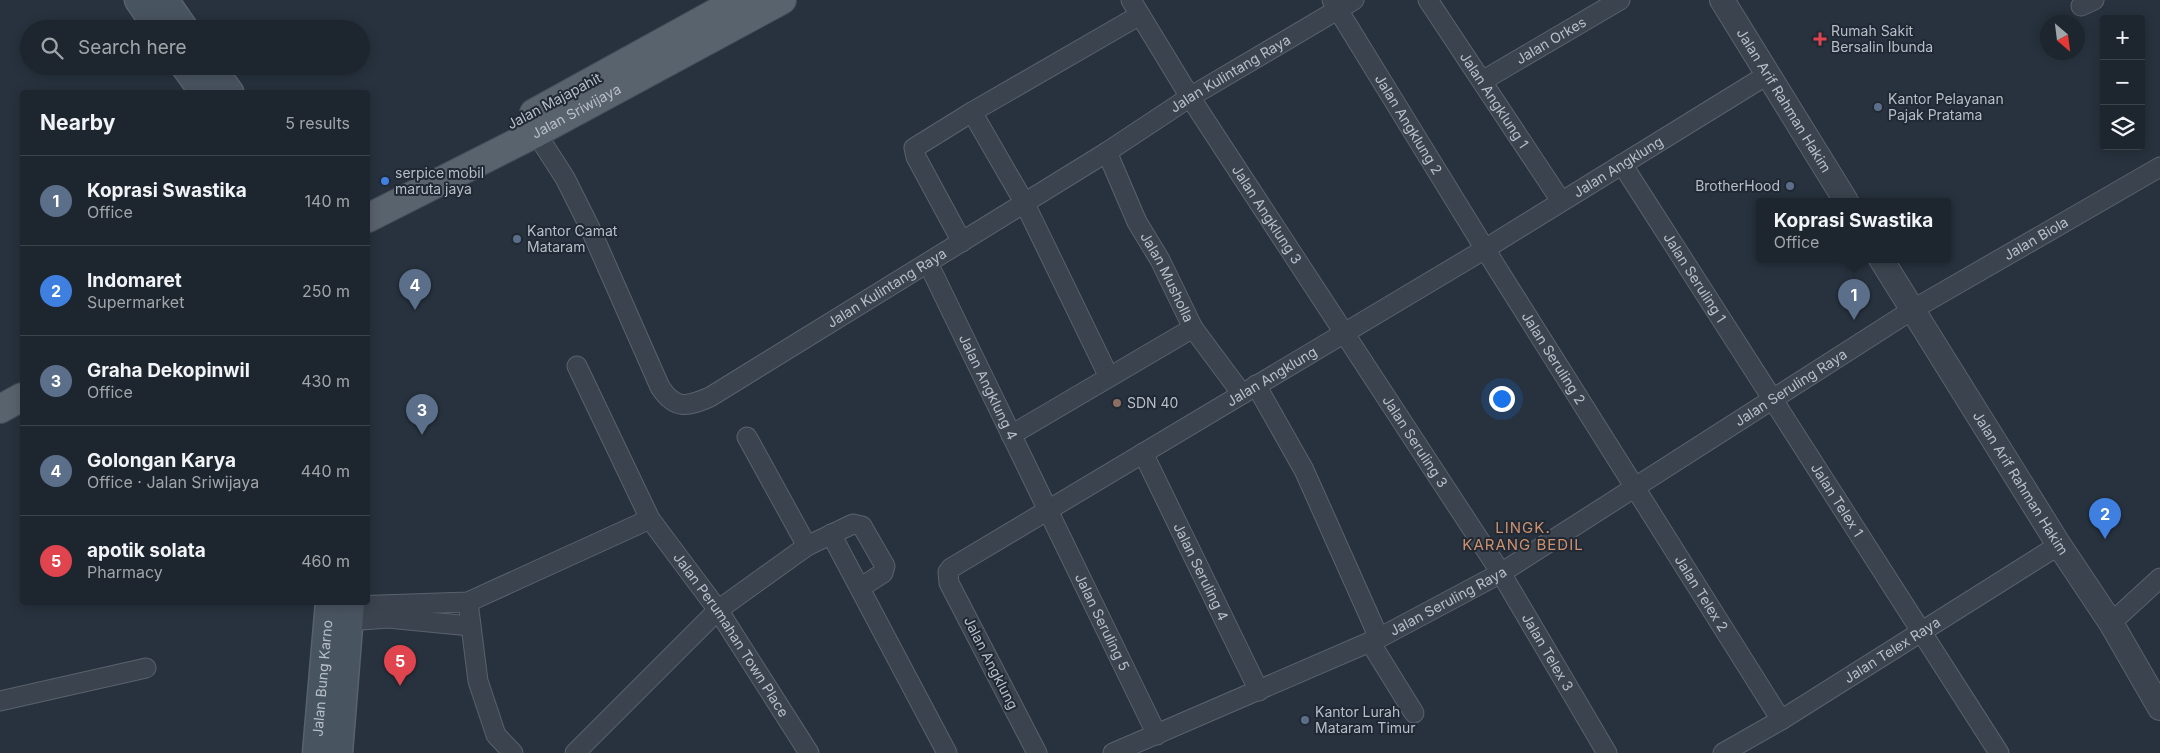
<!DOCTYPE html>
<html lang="en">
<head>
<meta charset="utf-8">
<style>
	:root { --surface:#1d262e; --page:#252e36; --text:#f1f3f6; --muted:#a0a5aa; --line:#3b434a; --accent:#94bef1 }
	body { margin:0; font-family:Inter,sans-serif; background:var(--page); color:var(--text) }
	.controls { position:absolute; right:15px; top:15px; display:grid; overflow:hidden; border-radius:5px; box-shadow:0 2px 12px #0003 }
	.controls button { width:45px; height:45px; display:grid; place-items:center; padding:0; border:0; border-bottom:1px solid var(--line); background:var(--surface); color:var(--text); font:25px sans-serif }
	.compass { position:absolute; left:2040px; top:15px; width:45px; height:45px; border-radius:50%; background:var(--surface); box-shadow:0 2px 12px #0003; rotate:152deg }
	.you { position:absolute; left:1501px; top:398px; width:18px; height:18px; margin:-12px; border:4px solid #fff; border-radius:50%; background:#1a73e8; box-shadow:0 0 0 8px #1a73e833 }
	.badge { display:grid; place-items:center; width:32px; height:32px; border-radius:50%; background:var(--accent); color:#fff; font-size:16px; font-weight:700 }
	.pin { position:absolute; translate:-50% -41px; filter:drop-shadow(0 1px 2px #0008) }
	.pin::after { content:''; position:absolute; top:26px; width:18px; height:15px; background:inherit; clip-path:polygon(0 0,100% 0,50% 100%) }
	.popup { position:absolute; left:1756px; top:198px; width:195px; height:65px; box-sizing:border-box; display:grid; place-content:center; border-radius:5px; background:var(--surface); filter:drop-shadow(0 1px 4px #0005); font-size:16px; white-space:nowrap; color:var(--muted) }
	.popup b { font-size:19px; color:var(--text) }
	.popup::after { content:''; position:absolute; left:50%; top:100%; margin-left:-10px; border:10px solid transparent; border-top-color:var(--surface) }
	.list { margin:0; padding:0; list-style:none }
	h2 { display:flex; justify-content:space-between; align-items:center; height:65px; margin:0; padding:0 20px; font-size:21px }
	h2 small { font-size:16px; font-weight:400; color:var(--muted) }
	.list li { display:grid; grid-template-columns:32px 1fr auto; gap:15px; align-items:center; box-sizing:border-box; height:90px; padding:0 20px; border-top:1px solid var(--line) }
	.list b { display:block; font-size:19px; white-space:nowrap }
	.list p { margin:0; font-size:16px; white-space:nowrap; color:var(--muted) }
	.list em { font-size:16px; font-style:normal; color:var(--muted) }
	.icon { flex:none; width:28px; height:28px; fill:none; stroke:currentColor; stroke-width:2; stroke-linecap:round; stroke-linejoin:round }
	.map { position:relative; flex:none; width:2160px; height:753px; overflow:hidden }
	.search { position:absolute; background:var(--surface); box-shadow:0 2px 12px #0003; left:20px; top:20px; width:350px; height:55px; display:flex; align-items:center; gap:12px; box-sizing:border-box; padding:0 18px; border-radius:28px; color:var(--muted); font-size:19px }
	.panel { position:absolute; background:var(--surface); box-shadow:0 2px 12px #0003; left:20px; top:90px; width:350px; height:515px; border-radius:5px }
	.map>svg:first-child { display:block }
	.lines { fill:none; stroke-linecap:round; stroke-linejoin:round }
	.minor-casing { stroke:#59626c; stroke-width:21 }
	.tertiary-casing { stroke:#59626c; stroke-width:26 }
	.secondary-casing { stroke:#59626c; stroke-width:29 }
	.primary-casing { stroke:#444d58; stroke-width:30 }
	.minor { stroke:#3b444e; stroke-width:19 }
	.tertiary { stroke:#3b444e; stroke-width:24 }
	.secondary { stroke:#495461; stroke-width:26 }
	.primary { stroke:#59636e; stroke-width:28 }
	.health-dot { fill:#e0444e; stroke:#202934; stroke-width:2 }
	.service-dot { fill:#5c6f8a; stroke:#202934; stroke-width:2 }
	.shop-dot { fill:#3f7fe0; stroke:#202934; stroke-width:2 }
	.education-dot { fill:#8d6e63; stroke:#202934; stroke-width:2 }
	.labels { text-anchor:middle; stroke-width:4; stroke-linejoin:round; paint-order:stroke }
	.poi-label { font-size:14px; fill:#b7bfc9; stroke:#202934; text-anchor:start }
	.street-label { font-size:14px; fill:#b7bfc9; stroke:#202934 }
	.neighbourhood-label { font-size:15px; letter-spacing:1px; fill:#ce916d; stroke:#202934 }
</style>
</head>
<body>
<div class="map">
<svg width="2160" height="753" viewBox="0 0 2160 753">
	<rect width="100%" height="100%" fill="#27323e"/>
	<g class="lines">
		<defs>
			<g id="minor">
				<path id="s1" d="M1131 0 1190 97 1501 573 1607 753"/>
				<path id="s2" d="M1332 0 1485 249 1781 720"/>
				<path id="s3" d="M1428 0 1561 201"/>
				<path d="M2081 6 2094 0"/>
				<path id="s4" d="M1482 81 1620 0"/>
				<path id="s5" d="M536 133 565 178 590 228 660 387C675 410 687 407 710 397L1107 152 1190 97 1354 0"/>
				<path id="s6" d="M1107 152 1137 222 1160 260 1193 328 1242 394"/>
				<path id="s7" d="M1622 164 1999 753"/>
				<path d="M962 242 916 157 914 148 972 112"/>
				<path id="s8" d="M928 263 1157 735"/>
				<path id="s9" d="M577 366 650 519 718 610 809 753"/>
				<path d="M1109 377 1024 202 972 112 1140 15"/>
				<path d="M1256 385 1304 470 1379 638"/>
				<path d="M1011 435 1193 328"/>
				<path d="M747 437 807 546"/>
				<path id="s10" d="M1143 453 1259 691"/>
				<path d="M831 534 947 753"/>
				<path d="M468 602 478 681 496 735 513 753"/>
				<path d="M351 606 468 602 650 519"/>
				<path d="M349 621 388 618 470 626"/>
				<path d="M2111 623 2160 578"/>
				<path d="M1370 642 1414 713"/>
				<path d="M0 701 146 668"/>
				<path d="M575 753 718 610 807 546 853 524 862 526 885 566 883 573 860 588"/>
				<path id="s11" d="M1037 753 949 583 948 572 951 568 1485 249 1767 75"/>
				<path id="s12" d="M1113 753 1379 638 1501 573 1912 310 2160 167"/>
				<path id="s13" d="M1723 753 1781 720 2059 545"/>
			</g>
			<g id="tertiary">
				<path id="s14" d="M1722 0 1846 201"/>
				<path id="s15" d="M1881 259 2059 545 2111 623 2160 708"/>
			</g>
			<g id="secondary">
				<path d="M138 0 158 29"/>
				<path d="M165 0 185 29"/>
				<path d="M184 66 203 92"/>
				<path d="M211 66 230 92"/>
				<path id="s16" d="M316 753 329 602"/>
				<path d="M339 753 351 602"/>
			</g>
			<g id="primary">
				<path d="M534 113 739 0"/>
				<path id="s17" d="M368 218 536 133 782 0"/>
				<path d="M0 409 22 397"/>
			</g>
		</defs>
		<use href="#minor" class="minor-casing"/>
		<use href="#tertiary" class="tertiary-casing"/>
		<use href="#secondary" class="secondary-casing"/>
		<use href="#primary" class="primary-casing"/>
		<use href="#minor" class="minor"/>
		<use href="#tertiary" class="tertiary"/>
		<use href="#secondary" class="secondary"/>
		<use href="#primary" class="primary"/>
	</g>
	<path class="health-dot" d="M1817.5 31.5h5v5h5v5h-5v5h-5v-5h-5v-5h5z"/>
	<g class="service-dot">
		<circle cx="1878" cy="107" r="5"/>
		<circle cx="1790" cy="186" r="5"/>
		<circle cx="517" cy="239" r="5"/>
		<circle cx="1305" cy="720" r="5"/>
	</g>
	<circle class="shop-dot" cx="385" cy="181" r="5"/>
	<circle class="education-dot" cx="1117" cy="403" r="5"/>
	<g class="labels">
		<g class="poi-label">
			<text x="1831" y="36">Rumah Sakit<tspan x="1831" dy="16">Bersalin Ibunda</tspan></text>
			<text x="1888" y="104">Kantor Pelayanan<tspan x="1888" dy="16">Pajak Pratama</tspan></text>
			<text x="395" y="178">serpice mobil<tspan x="395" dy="16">maruta jaya</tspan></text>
			<text x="1780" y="191" text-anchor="end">BrotherHood</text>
			<text x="527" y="236">Kantor Camat<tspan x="527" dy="16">Mataram</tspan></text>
			<text x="1127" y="408">SDN 40</text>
			<text x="1315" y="717">Kantor Lurah<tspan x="1315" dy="16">Mataram Timur</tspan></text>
		</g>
		<g class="street-label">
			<text dy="5" stroke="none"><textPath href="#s4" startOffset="80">Jalan Orkes</textPath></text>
			<text dy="5" stroke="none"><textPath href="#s5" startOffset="954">Jalan Kulintang Raya</textPath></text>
			<text dy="5" stroke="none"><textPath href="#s3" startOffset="120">Jalan Angklung 1</textPath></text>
			<text transform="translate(554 101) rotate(-28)" y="5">Jalan Majapahit</text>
			<text dy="5" stroke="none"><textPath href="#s14" startOffset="118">Jalan Arif Rahman Hakim</textPath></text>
			<text dy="5" stroke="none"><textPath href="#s17" startOffset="234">Jalan Sriwijaya</textPath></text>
			<text dy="5" stroke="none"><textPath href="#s2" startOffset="146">Jalan Angklung 2</textPath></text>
			<text dy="5" stroke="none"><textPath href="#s11" startOffset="986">Jalan Angklung</textPath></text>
			<text dy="5" stroke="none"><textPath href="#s1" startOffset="254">Jalan Angklung 3</textPath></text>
			<text dy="5" stroke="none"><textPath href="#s12" startOffset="1059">Jalan Biola</textPath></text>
			<text dy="5" stroke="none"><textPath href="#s6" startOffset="139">Jalan Musholla</textPath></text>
			<text dy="5" stroke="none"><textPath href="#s7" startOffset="135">Jalan Seruling 1</textPath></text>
			<text dy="5" stroke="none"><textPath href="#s5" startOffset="549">Jalan Kulintang Raya</textPath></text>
			<text dy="5" stroke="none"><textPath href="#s2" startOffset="421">Jalan Seruling 2</textPath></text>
			<text dy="5" stroke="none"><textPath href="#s11" startOffset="581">Jalan Angklung</textPath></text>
			<text dy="5" stroke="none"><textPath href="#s8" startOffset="138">Jalan Angklung 4</textPath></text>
			<text dy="5" stroke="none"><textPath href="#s12" startOffset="772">Jalan Seruling Raya</textPath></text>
			<text dy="5" stroke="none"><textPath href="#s1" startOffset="525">Jalan Seruling 3</textPath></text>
			<text dy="5" stroke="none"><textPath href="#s15" startOffset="264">Jalan Arif Rahman Hakim</textPath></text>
			<text dy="5" stroke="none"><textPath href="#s7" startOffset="399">Jalan Telex 1</textPath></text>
			<text dy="5" stroke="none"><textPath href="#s10" startOffset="132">Jalan Seruling 4</textPath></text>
			<text dy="5" stroke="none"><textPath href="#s2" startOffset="699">Jalan Telex 2</textPath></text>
			<text dy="5" stroke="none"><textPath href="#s12" startOffset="368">Jalan Seruling Raya</textPath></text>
			<text dy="5" stroke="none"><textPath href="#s8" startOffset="399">Jalan Seruling 5</textPath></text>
			<text dy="5" stroke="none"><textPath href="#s9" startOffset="311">Jalan Perumahan Town Place</textPath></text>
			<text dy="5" stroke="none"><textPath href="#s13" startOffset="198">Jalan Telex Raya</textPath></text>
			<text dy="5" stroke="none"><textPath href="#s1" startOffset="774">Jalan Telex 3</textPath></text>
			<text transform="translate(991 663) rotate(63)" y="5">Jalan Angklung</text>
			<text dy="5" stroke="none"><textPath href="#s16" startOffset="75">Jalan Bung Karno</textPath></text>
		</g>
		<g class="neighbourhood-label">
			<text x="1523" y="533">LINGK.<tspan x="1523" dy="17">KARANG BEDIL</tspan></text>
		</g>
	</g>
</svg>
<div class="controls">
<button>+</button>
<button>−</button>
<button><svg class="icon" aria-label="layers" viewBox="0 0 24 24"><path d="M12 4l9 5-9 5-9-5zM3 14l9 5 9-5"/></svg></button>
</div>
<svg class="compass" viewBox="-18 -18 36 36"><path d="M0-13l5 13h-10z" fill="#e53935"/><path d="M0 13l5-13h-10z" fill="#a0a5aa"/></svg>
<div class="you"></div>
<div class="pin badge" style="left:1854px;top:320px;background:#5c6f8a">1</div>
<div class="popup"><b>Koprasi Swastika</b>Office</div>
<div class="pin badge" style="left:2105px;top:539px;background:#3f7fe0">2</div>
<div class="pin badge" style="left:422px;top:435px;background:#5c6f8a">3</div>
<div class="pin badge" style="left:415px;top:310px;background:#5c6f8a">4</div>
<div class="pin badge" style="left:400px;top:686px;background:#e0444e">5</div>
<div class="search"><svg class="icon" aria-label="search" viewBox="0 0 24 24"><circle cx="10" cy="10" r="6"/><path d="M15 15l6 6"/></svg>Search here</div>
<section class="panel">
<h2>Nearby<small>5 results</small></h2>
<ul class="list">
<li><span class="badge" style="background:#5c6f8a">1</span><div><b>Koprasi Swastika</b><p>Office</p></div><em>140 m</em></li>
<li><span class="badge" style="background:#3f7fe0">2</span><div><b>Indomaret</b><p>Supermarket</p></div><em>250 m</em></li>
<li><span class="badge" style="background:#5c6f8a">3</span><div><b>Graha Dekopinwil</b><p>Office</p></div><em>430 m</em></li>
<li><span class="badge" style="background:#5c6f8a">4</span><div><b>Golongan Karya</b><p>Office · Jalan Sriwijaya</p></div><em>440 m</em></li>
<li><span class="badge" style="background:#e0444e">5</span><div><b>apotik solata</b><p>Pharmacy</p></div><em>460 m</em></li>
</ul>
</section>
</div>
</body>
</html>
